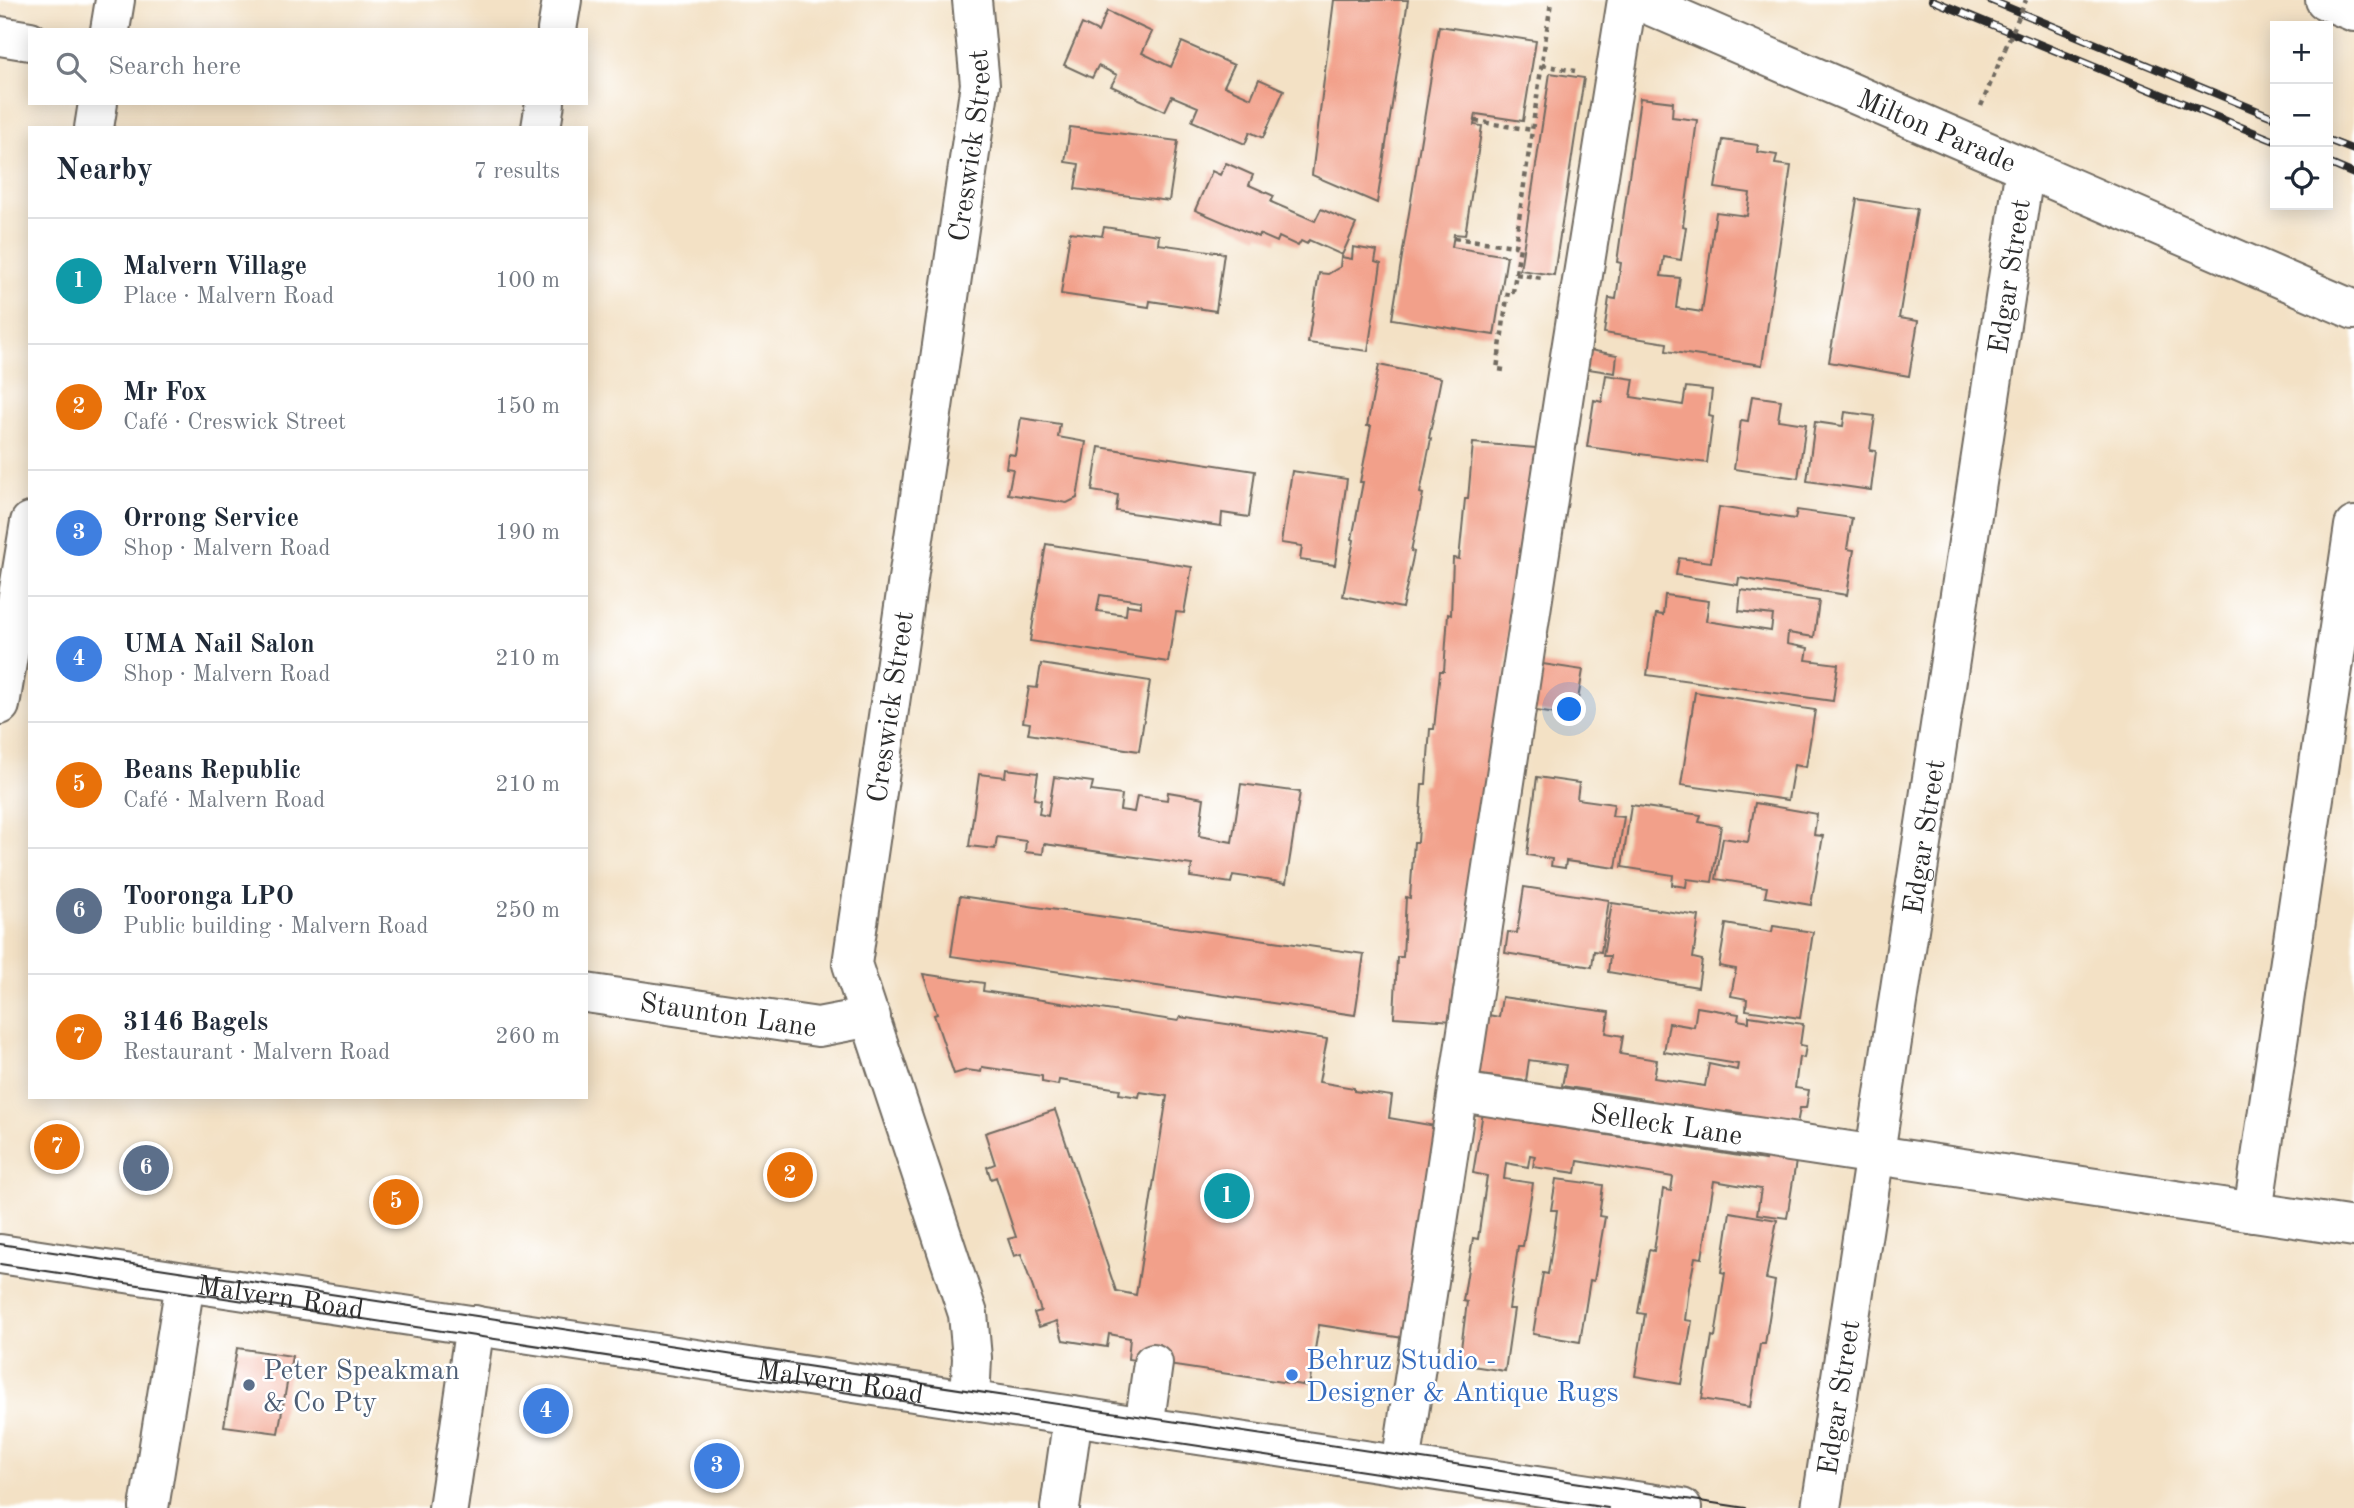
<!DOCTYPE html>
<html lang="en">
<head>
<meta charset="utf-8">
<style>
	:root { --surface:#fff; --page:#f2f2f3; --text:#1f2937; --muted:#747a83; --line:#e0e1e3; --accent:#0b8043 }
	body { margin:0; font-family:"Old Standard TT",serif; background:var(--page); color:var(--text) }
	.controls { position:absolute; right:21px; top:21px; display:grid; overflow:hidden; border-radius:0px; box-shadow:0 4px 18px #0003 }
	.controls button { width:63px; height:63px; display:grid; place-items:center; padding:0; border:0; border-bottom:2px solid var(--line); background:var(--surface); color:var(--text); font:35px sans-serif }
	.you { position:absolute; left:1570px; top:710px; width:24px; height:24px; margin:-18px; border:5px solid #fff; border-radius:50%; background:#1a73e8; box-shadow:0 0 0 10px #1a73e833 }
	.badge { display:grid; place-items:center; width:46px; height:46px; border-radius:50%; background:var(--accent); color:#fff; font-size:23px; font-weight:700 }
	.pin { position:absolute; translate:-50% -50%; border:4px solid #fff; box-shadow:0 2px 7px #0006 }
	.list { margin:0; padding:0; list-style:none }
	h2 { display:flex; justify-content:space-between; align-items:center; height:91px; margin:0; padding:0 28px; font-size:30px }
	h2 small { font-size:23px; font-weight:400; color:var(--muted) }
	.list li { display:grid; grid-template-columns:46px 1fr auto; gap:21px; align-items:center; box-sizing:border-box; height:126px; padding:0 28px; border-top:2px solid var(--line) }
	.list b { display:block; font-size:26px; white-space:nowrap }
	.list p { margin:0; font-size:23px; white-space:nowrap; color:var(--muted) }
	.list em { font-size:23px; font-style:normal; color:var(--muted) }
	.icon { flex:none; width:38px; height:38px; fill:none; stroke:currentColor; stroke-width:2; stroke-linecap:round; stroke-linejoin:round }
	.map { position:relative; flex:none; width:2354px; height:1508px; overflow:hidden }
	.search { position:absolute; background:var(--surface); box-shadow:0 4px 18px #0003; left:28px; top:28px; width:560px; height:77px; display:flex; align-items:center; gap:18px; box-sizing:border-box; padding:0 24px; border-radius:0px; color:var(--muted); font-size:26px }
	.panel { position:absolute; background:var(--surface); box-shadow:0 4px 18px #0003; left:28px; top:126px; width:560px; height:973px; border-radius:0px }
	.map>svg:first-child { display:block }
	.building { fill:#f2a08a; fill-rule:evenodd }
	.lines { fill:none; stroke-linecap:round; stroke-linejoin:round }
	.minor-casing { stroke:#716b61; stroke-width:42 }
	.major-casing { stroke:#716b61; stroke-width:42 }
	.path { stroke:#716b61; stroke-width:4.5; stroke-dasharray:5 5; stroke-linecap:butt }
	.minor { stroke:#fff; stroke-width:38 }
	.major { stroke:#fff; stroke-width:38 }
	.tram { stroke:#2b2b2b; stroke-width:2 }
	.rail-casing { stroke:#2b2b2b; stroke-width:8 }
	.rail { stroke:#fff; stroke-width:5; stroke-dasharray:16; stroke-linecap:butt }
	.path-bridge { stroke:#716b61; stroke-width:4.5; stroke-dasharray:5 5; stroke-linecap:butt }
	.shop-dot { fill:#3f7fe0; stroke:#fff; stroke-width:2.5 }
	.service-dot { fill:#5c6f8a; stroke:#fff; stroke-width:2.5 }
	.labels { text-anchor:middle; stroke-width:5; stroke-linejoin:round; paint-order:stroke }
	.street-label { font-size:28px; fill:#2b2b2b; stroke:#fff }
	.shop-label { font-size:28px; fill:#366cbe; stroke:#fff; text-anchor:start }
	.service-label { font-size:28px; fill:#4e5e75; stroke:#fff; text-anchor:start }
</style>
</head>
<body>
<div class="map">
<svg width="2354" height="1508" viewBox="0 0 2354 1508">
	<rect width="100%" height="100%" fill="#fff"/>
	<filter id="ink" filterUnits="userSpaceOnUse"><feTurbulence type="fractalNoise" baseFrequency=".0143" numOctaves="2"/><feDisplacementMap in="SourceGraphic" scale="14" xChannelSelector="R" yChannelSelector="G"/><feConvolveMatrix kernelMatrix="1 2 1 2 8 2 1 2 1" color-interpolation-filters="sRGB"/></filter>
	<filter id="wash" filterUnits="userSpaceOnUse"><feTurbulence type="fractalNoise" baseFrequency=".00686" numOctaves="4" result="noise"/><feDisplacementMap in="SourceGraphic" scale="28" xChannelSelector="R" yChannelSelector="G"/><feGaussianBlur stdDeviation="1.57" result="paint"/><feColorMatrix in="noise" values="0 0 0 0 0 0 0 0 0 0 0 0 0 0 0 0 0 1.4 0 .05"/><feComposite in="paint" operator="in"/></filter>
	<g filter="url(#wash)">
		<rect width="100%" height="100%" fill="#f3e1c5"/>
		<g id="blocks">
			<path class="building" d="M1334 0H1408L1377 203 1312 175Z
				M1107 11 1152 32 1142 53 1171 67 1182 42 1234 65 1224 86 1251 98 1259 79 1284 90 1263 138 1250 132 1245 144 1192 121 1198 107 1172 96 1165 111 1111 86 1117 75 1105 69 1098 66 1092 78 1064 65 1082 24 1098 32Z
				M1439 26 1536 41 1523 121 1476 114 1474 125 1482 126 1465 235 1454 234 1452 247 1507 256 1494 335 1392 319Z
				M1550 73 1584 78 1554 275 1520 270Z
				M1640 98 1673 102 1672 117 1697 120 1683 226 1686 227 1681 260 1664 257 1661 276 1680 278 1676 308 1702 312 1716 212 1747 216 1750 193 1715 188 1723 140 1758 145 1757 152 1777 155 1775 164 1791 166 1762 365 1666 351 1667 343 1604 333 1609 298 1616 299 1621 263 1617 262Z
				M1070 127 1178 141 1169 201 1075 189 1079 164 1065 162Z
				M1226 163 1253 175 1249 185 1274 196 1271 202 1315 221 1321 209 1356 224 1342 255 1309 240 1307 244 1301 241 1298 246 1279 237 1277 242 1259 234 1258 237 1195 210 1212 171 1220 175Z
				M1857 199 1917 209 1899 318 1918 321 1909 376 1829 362Z
				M1104 227 1159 235 1158 244 1224 253 1216 311 1150 301 1149 307 1061 294 1070 232 1102 236Z
				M1353 247 1377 251 1375 262 1381 264 1368 351 1308 343 1319 273 1328 274 1340 267 1341 257 1352 259Z
				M1584 349 1617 355 1615 373 1582 368Z
				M1379 365 1441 378 1429 438 1431 439 1420 493 1423 494 1411 551 1414 552 1402 608 1343 596 1354 540 1352 539 1363 482H1360L1371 426H1367Z
				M1606 375 1634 379 1631 397 1683 405 1686 387 1712 390 1709 416 1713 417 1707 463 1587 447 1594 400 1602 402Z
				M1752 396 1781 400 1778 420 1806 424 1798 478 1734 469 1741 420 1748 421Z
				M1845 412 1875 416 1870 450 1876 451 1871 490 1807 481 1815 422 1843 426Z
				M1021 418 1060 424 1058 437 1086 442 1077 498 1067 503 1008 494 1013 469 1006 468 1008 454 1015 455Z
				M1473 443 1536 448 1532 504 1514 620H1510L1506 676 1480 849H1475L1471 902 1462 961 1457 960 1454 1021 1394 1017 1397 957H1403L1406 897 1410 898 1414 842H1418L1422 784H1426L1430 729H1434L1440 671H1444L1448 614 1451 615 1453 558 1459 559 1465 499H1468Z
				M1099 447 1255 471 1249 517 1222 513 1221 526 1116 511 1118 495 1092 491Z
				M1292 471 1347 479 1335 565 1300 560 1302 546 1281 543Z
				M1719 507 1795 519 1797 510 1852 518 1847 549 1854 550 1847 595 1739 578 1738 585 1676 575 1679 558 1711 562Z
				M1046 544 1192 567 1184 613 1176 612 1168 662 1030 641ZM1100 595 1141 601V607L1127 605 1126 615 1097 611Z
				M1741 590 1819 601 1814 637 1788 633 1787 644 1808 648 1806 660 1838 664 1833 701 1647 675 1656 614 1663 615 1665 595 1709 601 1706 621 1771 631 1773 615 1739 611Z
				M1536 663 1583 670 1575 717 1530 710Z
				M1041 664 1150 681 1139 751 1028 734 1030 723 1023 722 1029 687 1037 688Z
				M1695 692 1815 710 1806 767 1794 765 1788 800 1681 785Z
				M1006 769 1038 773 1034 799 1041 800 1039 814 1048 816 1054 777 1093 782 1091 791 1122 795 1120 810 1134 812 1137 796 1167 800 1168 792 1204 798 1199 836 1232 842 1241 784 1300 792 1286 883 1233 875 1231 883 1190 877 1192 865 1044 844 1043 854 1025 852 1026 841 997 837 995 849 969 846 979 774 1005 777Z
				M1537 777 1579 783 1577 799 1614 804 1612 816 1624 817 1616 868 1566 861 1565 868 1551 866 1552 859 1527 855Z
				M1755 803 1817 814 1814 835 1823 836 1811 905 1765 897 1767 887 1716 879 1723 838 1748 842Z
				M1631 805 1701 815 1699 822 1721 826 1712 882 1687 879 1686 887 1672 885 1673 875 1622 867Z
				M1524 887 1609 900 1601 952 1594 951 1592 967 1505 953 1508 932 1517 933Z
				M960 896 1364 954 1355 1015 951 956Z
				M1612 903 1699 916 1693 958 1702 960 1698 987 1608 972 1610 956H1603Z
				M1726 924 1772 932 1773 926 1813 932 1800 1018 1746 1010 1747 999 1731 996 1736 969 1719 966Z
				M923 974 984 983 983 991 1178 1021 1180 1017 1327 1039 1319 1082 1354 1088V1091L1392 1096 1389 1118 1441 1127 1410 1339 1319 1325 1309 1386 1128 1359 1130 1338 1109 1334 1107 1347 1063 1340 1057 1321 1039 1327 1034 1313 1041 1311 1021 1254 1014 1256 1008 1239 1016 1237 996 1177 991 1179 987 1167 995 1164 985 1133 1055 1110 1116 1291 1136 1295 1167 1096 1140 1092 1139 1097 1119 1094 1120 1089 1059 1080 1058 1085 1042 1082V1076L982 1067 981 1072 967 1070 954 1074 934 1015 937 1014Z
				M1502 997 1609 1012 1606 1033 1623 1036 1620 1054 1657 1060 1654 1078 1705 1086 1709 1064 1737 1070 1738 1064 1664 1052 1669 1023 1694 1027 1697 1007 1739 1014 1738 1020 1749 1022V1016L1803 1024 1800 1045 1806 1046 1804 1058 1799 1057 1795 1088 1809 1090 1806 1108H1800L1796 1130 1741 1121 1742 1113 1727 1111 1725 1119 1650 1107 1651 1100 1562 1086 1566 1065 1529 1060 1526 1081 1474 1074 1483 1014 1499 1017Z
				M1483 1112 1513 1116V1120L1765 1160 1767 1149 1797 1155 1787 1218 1757 1214 1761 1189 1714 1181 1702 1258 1695 1257 1689 1288 1685 1320 1692 1321 1681 1384 1635 1376 1645 1314 1638 1313 1649 1250 1654 1251 1663 1189 1671 1191 1673 1177 1578 1161 1576 1173 1533 1167 1535 1156 1530 1155 1528 1167 1506 1163 1504 1179 1533 1183 1523 1246H1518L1514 1275 1509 1309H1514L1505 1371 1459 1364 1467 1302 1463 1301 1468 1269 1473 1238 1478 1239 1487 1176 1473 1173Z
				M1556 1179 1603 1185 1599 1216 1605 1217 1594 1281 1590 1280 1580 1342 1533 1334 1543 1273 1548 1274 1553 1241 1557 1210H1551Z
				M1730 1212 1777 1220 1766 1279 1775 1281 1765 1344H1760L1750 1407 1702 1399 1712 1336 1715 1337 1725 1273 1721 1272Z
				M237 1348 292 1356 278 1433 224 1426Z"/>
		</g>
	</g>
	<g filter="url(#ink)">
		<use href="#blocks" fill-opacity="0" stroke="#716b61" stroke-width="2"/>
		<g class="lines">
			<defs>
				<g id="minor">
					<path id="s1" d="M1637 0 2354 310"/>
					<path d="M2325 0 2354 12"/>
					<path d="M557 30 562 0"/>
					<path d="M0 36 30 41"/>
					<path d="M541 128 545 103"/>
					<path id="s2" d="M586 993 818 1027 871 1017"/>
					<path id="s3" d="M1459 1092 2354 1227"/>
					<path d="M2253 1212 2354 526"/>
					<path id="s4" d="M970 1401 972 1358 968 1314 852 964 980 84 972 0"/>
					<path d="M1144 1427 1153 1363"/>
					<path d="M1401 1465 1566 381 1627 0"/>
					<path d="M149 1508 185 1283"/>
					<path d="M448 1508 475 1325"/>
					<path d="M1060 1508 1073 1416"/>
					<path id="s5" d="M1821 1508 2025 167"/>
				</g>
				<g id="major">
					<path d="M110 30 115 0"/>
					<path d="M94 128 98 103"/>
					<path d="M0 705 30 522"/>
					<path id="s6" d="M0 1254 1682 1508"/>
				</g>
			</defs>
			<use href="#minor" class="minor-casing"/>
			<use href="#major" class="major-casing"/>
			<path class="path" d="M1542 65 1575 71
				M1981 106 2005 49
				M1475 121 1532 130
				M1454 238 1515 246
				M1516 274 1543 278
				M1504 370 1497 369 1508 291 1513 292 1520 247 1515 246 1551 2"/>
			<use href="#minor" class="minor"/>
			<use href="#major" class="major"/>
			<path class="tram" d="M0 1244 1746 1508
				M0 1264 1608 1508"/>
			<defs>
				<path id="rail" d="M1932 0 2275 141
					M1990 0 2275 118
					M2328 140 2354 150
					M2328 163 2354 174"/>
			</defs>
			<use href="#rail" class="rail-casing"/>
			<use href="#rail" class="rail"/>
			<path class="path-bridge" d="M2005 49 2026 0"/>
		</g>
	</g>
	<circle class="shop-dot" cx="1292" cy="1375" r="7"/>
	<circle class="service-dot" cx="249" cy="1385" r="7"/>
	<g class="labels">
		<g class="street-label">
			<text dy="10" stroke="none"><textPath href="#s1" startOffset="327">Milton Parade</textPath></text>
			<text dy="10" stroke="none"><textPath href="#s4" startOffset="1283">Creswick Street</textPath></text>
			<text dy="10" stroke="none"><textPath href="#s5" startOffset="1246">Edgar Street</textPath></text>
			<text dy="10" stroke="none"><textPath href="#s4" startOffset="716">Creswick Street</textPath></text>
			<text dy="10" stroke="none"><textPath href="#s5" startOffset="679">Edgar Street</textPath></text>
			<text dy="10" stroke="none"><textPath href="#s2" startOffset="144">Staunton Lane</textPath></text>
			<text dy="10" stroke="none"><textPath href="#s3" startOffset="210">Selleck Lane</textPath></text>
			<text dy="10" stroke="none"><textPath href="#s6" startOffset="284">Malvern Road</textPath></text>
			<text dy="10" stroke="none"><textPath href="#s6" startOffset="850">Malvern Road</textPath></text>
			<text dy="10" stroke="none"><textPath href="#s5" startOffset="112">Edgar Street</textPath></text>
		</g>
		<g class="shop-label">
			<text x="1306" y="1369">Behruz Studio -<tspan x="1306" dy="32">Designer &amp; Antique Rugs</tspan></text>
		</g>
		<g class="service-label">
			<text x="263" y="1379">Peter Speakman<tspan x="263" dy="32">&amp; Co Pty</tspan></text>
		</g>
	</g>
</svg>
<div class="controls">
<button>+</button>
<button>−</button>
<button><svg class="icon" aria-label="locate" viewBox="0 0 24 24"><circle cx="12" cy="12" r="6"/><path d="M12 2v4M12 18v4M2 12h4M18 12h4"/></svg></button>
</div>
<div class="you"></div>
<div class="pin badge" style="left:1227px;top:1196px;background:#0f9aa8">1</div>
<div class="pin badge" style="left:790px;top:1175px;background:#e8710a">2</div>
<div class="pin badge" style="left:717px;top:1466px;background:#3f7fe0">3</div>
<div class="pin badge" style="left:546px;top:1411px;background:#3f7fe0">4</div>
<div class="pin badge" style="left:396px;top:1202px;background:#e8710a">5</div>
<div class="pin badge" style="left:146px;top:1168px;background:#5c6f8a">6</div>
<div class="pin badge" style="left:57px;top:1147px;background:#e8710a">7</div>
<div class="search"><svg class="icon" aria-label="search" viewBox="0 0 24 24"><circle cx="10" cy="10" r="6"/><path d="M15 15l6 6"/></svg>Search here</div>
<section class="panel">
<h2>Nearby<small>7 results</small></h2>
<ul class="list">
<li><span class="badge" style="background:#0f9aa8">1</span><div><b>Malvern Village</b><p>Place · Malvern Road</p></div><em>100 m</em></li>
<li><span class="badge" style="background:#e8710a">2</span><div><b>Mr Fox</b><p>Café · Creswick Street</p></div><em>150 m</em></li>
<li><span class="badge" style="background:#3f7fe0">3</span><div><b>Orrong Service</b><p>Shop · Malvern Road</p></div><em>190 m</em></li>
<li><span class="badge" style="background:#3f7fe0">4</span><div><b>UMA Nail Salon</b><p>Shop · Malvern Road</p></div><em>210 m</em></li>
<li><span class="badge" style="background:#e8710a">5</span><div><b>Beans Republic</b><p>Café · Malvern Road</p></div><em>210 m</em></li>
<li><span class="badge" style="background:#5c6f8a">6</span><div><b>Tooronga LPO</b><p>Public building · Malvern Road</p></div><em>250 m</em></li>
<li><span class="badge" style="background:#e8710a">7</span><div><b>3146 Bagels</b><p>Restaurant · Malvern Road</p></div><em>260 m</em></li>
</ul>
</section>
</div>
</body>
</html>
